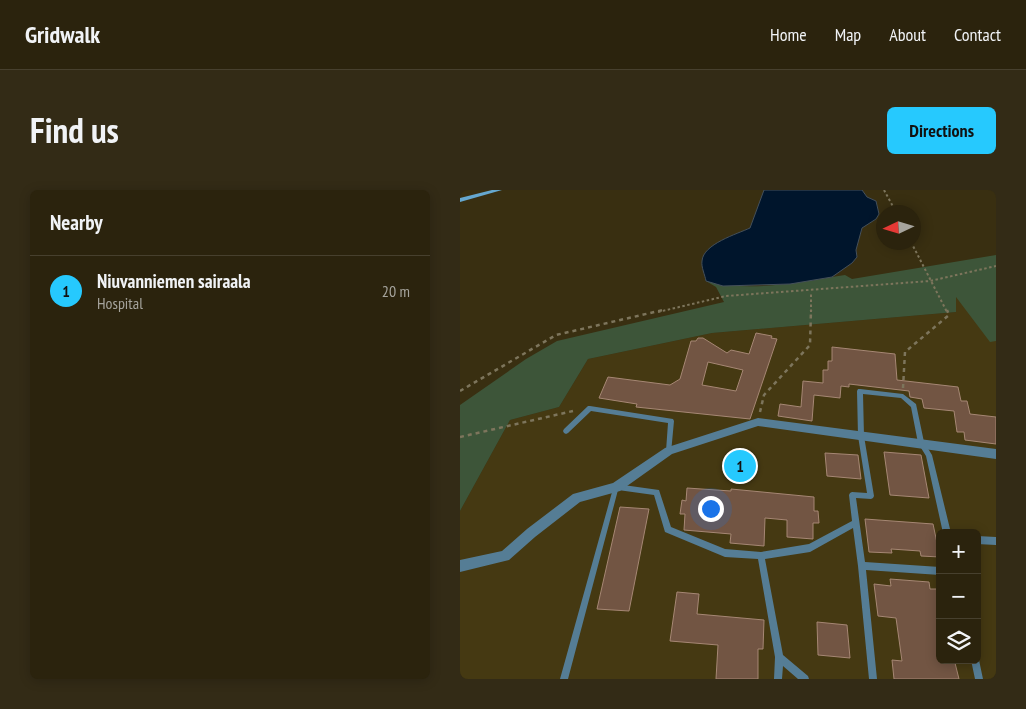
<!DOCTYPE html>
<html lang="en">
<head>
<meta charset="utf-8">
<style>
	:root { --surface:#2b230d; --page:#332b16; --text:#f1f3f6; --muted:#a6a49d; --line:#47402e; --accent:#26c9fe }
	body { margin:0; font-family:"PT Sans Narrow",sans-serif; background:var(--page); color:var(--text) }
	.controls { position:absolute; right:15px; bottom:15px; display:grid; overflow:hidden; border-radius:8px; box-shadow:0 2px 12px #0003 }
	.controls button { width:45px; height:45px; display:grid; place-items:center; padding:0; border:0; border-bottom:1px solid var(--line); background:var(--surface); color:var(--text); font:25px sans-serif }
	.compass { position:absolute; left:416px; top:15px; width:45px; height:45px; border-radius:50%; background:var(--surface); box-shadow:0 2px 12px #0003; rotate:266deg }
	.you { position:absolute; left:250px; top:318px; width:18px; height:18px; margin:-12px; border:4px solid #fff; border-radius:50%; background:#1a73e8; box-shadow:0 0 0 8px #1a73e833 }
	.badge { display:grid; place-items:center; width:32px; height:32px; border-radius:50%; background:var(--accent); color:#111; font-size:16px; font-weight:700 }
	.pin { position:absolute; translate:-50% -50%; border:2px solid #fff; box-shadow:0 1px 5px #0006 }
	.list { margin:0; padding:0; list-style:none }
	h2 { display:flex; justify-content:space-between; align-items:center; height:65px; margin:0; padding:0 20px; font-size:21px }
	h2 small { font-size:16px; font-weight:400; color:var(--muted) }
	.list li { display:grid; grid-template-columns:32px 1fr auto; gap:15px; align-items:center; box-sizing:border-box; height:70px; padding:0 20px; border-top:1px solid var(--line) }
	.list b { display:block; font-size:19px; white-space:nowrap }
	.list p { margin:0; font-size:16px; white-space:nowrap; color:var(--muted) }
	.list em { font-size:16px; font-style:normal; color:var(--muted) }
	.icon { flex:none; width:28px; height:28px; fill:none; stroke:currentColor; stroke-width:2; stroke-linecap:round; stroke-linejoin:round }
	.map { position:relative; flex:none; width:536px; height:489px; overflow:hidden; border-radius:8px }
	header { display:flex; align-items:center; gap:30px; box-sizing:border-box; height:70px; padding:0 25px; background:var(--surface); border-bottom:1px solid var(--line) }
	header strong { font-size:24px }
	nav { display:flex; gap:28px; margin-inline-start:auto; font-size:18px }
	.intro { display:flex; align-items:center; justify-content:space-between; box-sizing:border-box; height:120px; padding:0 30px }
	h1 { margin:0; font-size:35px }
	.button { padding:12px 22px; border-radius:8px; background:var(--accent); color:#111; font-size:18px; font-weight:700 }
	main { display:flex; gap:30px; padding:0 30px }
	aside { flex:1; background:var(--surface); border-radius:8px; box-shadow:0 2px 12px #0003 }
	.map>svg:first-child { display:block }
	.built { fill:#453912; fill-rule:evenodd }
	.green { fill:#3d5539 }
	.water { fill:#00152c; stroke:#44505b }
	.building { fill:#725543; stroke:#a68774; fill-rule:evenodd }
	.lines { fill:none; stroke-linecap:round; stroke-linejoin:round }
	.path-far1 { stroke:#7d755c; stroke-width:2; stroke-dasharray:2.5 2.5; stroke-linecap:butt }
	.path { stroke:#7d755c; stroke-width:2.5; stroke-dasharray:4 4; stroke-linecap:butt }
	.lane { fill:#557d95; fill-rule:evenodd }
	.street { fill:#557d95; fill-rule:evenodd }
	.secondary { fill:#66a8cf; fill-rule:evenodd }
</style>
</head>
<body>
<header>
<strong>Gridwalk</strong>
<nav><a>Home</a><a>Map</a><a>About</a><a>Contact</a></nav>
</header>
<div class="intro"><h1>Find us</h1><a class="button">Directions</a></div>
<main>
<aside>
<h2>Nearby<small></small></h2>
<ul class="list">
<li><span class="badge">1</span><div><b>Niuvanniemen sairaala</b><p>Hospital</p></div><em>20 m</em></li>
</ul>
</aside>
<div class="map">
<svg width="536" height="489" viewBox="0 0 536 489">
	<rect width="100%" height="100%" fill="#392f11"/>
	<path class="built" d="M536 101V489H0V321L50 230 99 217 128 169 252 143 496 122V106ZM480 343H517V470H480Z"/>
	<path class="green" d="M536 65V151L530 152 496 107V122L252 143 128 169 99 217 50 230 0 321V215L66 169 97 151 264 112 256 97 246 91C289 103 342 92 385 85L392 89Z"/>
	<path class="water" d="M304 0H402L407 7 416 11 419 24 416 29 402 38 396 60 397 67 392 73 372 87 330 94 263 96 246 91C245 85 241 77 242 71 243 54 277 44 290 38Z"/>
	<path class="building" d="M296 143 312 146 311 148 317 149 290 229 176 217 177 214 139 208 148 187 210 195 220 189 231 151H236L238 148H243L267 163 271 160 289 164ZM248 172 283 180 276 201 242 195Z
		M372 157 435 164 437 190 498 197 501 211H507L510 224 536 227V254L505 250 504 242H497L494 221 464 218 462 209 450 207 449 201 389 194V197L381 196 380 208 354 205 352 231 318 226 320 214 341 217 343 191 363 193V180H368V171H372Z
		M424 262 461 265 469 308 430 305Z
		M365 263 398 265 401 289 367 286Z
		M227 298 271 301V299L354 307V321H358L359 333H353V349L327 347V330L305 328 304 356 270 353 271 344 224 340 225 324H220L222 310 226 311Z
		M160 317 189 319 169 421 137 419Z
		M405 329 473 334 480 367 461 366 460 361 431 359 432 363 409 362Z
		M430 389 469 392 470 399H480V470L495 473 499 489H434L432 470 442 471 436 428 418 426 414 394 431 396Z
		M217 402 239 404 237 424 304 430 303 459H298V489H256L258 455 210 451Z
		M357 432 387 435 390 468 358 465Z"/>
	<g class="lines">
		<path class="path-far1" d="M424 0 436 22
			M451 52 487 122
			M198 122 266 106 470 91 536 76
			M351 122V102"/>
		<path class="path" d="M443 198 445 162 489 125 487 120
			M0 201 96 145 203 120
			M300 222 304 205 350 155 351 120
			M0 247 113 221"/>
		<path class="lane" d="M398 199H400L443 204 456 214 464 252 472 265 491 343H483L466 266 458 253 451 217 441 208 403 204 404 246 414 306 413 308 411 309 396 308 405 372 480 377V385L406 380 417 489H409L398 376 393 338 350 362 305 369 323 465 348 486 349 489H338L323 476 322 489H314L315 467 298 369 265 367 205 342 194 305 158 300 108 489H100L154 295 156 294 199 300 211 337 265 359 301 362 349 354 392 331 389 305 390 303 392 302 407 303 398 246 397 201Z
			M128 216H130L213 229 214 231 211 263 209 264 207 263 206 261 208 233 131 221 108 243 106 244 104 243 103 241 104 239Z
			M517 346 536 347V355L517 354Z
			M517 467 519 470 523 489H515L511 470H517Z"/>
		<path class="street" d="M298 228 536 259V269L298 236 212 264 160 301 120 312 75 347 49 370 0 382V370L42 361 67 339 113 304 153 293 205 258Z"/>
		<path class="secondary" d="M32 0H42L0 12V8Z"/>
	</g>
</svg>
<div class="controls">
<button>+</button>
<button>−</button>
<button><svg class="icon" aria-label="layers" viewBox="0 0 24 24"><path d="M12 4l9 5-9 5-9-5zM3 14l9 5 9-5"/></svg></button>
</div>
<svg class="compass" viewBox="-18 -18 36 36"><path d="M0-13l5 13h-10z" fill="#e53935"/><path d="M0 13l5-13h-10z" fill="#a6a49d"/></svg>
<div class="you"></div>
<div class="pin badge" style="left:280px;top:276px">1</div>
</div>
</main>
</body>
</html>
